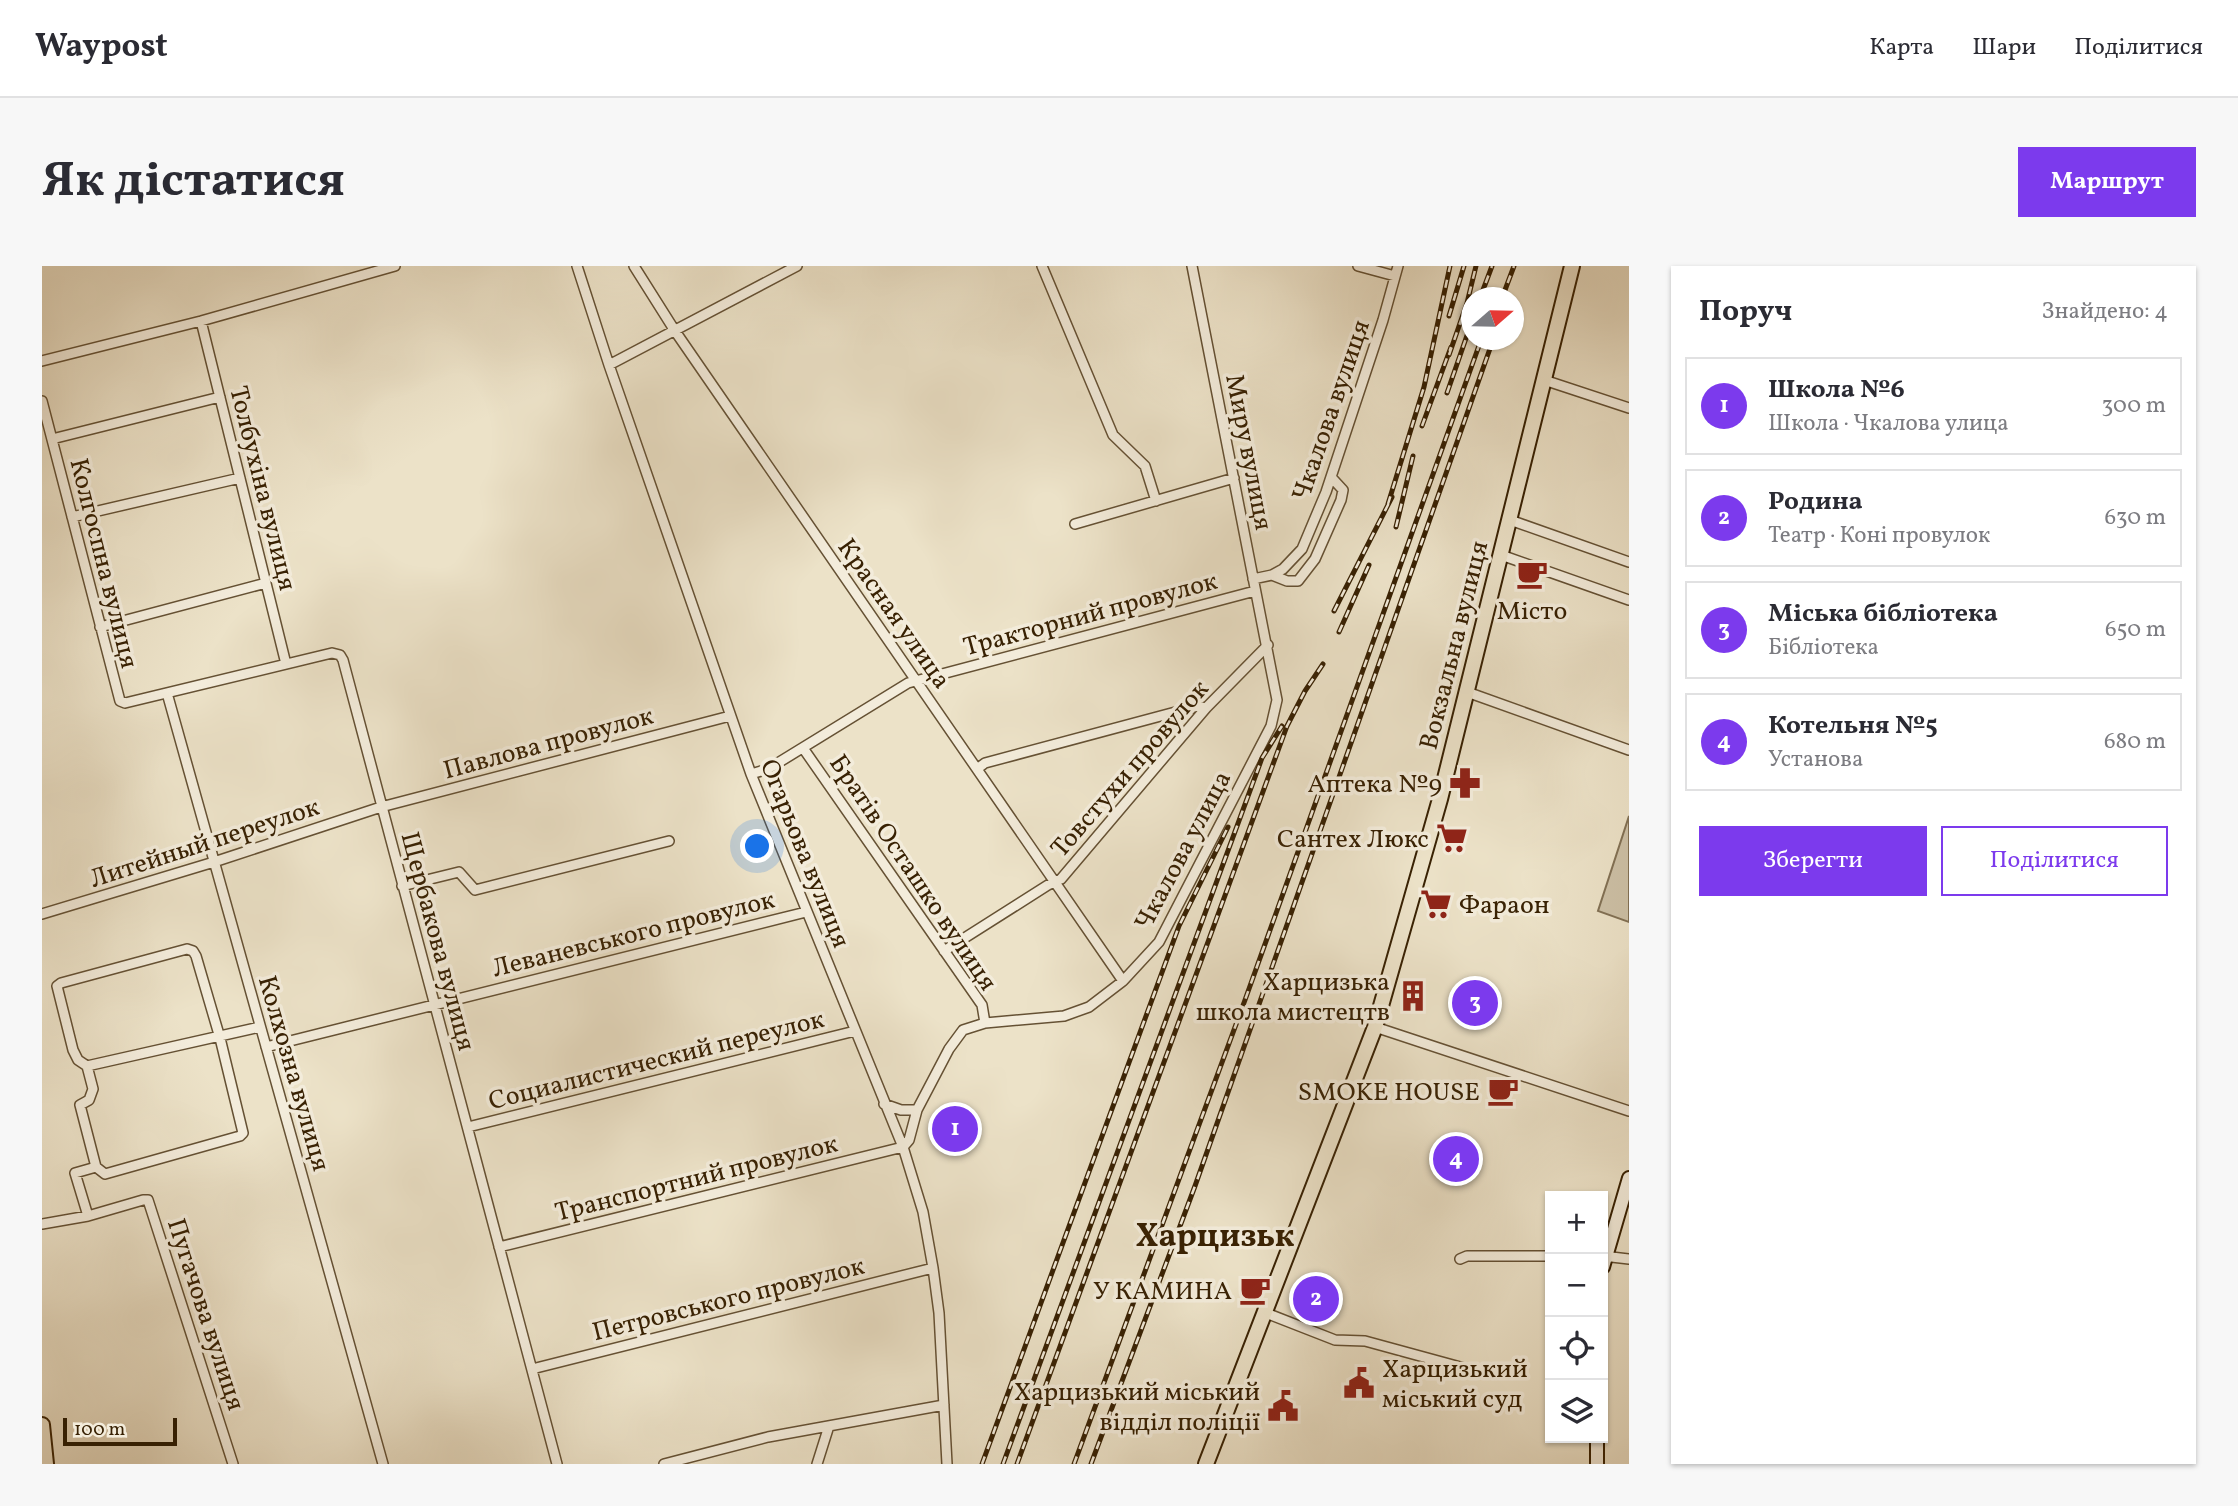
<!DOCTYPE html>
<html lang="uk">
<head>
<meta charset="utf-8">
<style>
	:root { --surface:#fff; --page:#f7f7f7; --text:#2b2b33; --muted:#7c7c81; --line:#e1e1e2; --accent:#7c3aed }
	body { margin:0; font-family:Vollkorn,serif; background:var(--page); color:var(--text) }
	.controls { position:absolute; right:21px; bottom:21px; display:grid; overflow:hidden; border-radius:0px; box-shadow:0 2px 5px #0004 }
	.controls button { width:63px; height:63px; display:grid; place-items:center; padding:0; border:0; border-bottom:2px solid var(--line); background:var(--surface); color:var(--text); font:35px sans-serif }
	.compass { position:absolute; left:1419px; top:21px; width:63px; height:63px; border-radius:50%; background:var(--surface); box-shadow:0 2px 5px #0004; rotate:70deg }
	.scale { position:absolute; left:21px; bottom:18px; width:114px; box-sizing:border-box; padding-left:7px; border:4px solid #382103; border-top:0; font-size:19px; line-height:24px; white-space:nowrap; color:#382103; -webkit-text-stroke:5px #f3ecdb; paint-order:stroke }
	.you { position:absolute; left:716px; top:581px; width:24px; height:24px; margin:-18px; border:5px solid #fff; border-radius:50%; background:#1a73e8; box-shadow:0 0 0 10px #1a73e833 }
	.badge { display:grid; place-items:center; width:46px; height:46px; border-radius:50%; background:var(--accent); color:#fff; font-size:23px; font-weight:700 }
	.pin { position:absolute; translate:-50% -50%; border:4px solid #fff; box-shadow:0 2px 7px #0006 }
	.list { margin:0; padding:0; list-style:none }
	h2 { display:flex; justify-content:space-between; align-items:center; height:91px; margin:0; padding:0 28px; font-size:30px }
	h2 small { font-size:23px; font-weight:400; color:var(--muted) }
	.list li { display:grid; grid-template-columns:46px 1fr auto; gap:21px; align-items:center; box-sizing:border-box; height:98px; margin:0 14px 14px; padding:0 14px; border:2px solid var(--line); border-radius:0px }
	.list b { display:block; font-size:26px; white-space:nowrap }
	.list p { margin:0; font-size:23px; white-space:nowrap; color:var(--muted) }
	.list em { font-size:23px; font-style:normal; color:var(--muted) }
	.actions { display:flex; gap:14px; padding:21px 28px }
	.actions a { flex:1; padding:16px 0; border:2px solid var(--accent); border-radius:0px; text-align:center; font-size:24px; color:var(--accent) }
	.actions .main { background:var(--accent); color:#fff }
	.icon { flex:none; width:38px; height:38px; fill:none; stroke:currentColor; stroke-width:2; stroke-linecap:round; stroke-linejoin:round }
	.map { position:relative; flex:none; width:1587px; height:1198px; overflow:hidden; border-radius:0px }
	header { display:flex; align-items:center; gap:42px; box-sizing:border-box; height:98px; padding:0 35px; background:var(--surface); border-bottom:2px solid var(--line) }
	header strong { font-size:33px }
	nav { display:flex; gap:38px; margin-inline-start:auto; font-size:24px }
	.intro { display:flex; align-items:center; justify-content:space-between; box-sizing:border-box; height:168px; padding:0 42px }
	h1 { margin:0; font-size:49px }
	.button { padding:18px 32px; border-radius:0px; background:var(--accent); color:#fff; font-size:24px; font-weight:700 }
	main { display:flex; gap:42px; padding:0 42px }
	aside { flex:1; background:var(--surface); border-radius:0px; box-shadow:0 2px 5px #0004 }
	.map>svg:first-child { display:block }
	.green { fill:#cdc1a7; stroke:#827155; stroke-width:2 }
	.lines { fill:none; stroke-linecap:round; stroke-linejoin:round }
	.minor-casing { stroke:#655134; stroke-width:12 }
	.secondary-casing { stroke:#382103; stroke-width:16 }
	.primary-casing { stroke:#382103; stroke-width:18 }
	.minor { stroke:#f3ecdb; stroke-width:9 }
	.secondary { stroke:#f3ecdb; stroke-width:12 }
	.primary { stroke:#ece2c8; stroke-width:14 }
	.rail-casing { stroke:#382103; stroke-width:5 }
	.rail { stroke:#f3ecdb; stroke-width:2.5; stroke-dasharray:8; stroke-linecap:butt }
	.labels { text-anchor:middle; stroke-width:7; stroke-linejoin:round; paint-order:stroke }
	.street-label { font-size:26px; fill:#382103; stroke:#f3ecdb }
	.poi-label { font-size:26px; fill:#382103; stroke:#f3ecdb; text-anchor:end }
	.district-label { font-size:33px; font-weight:bold; fill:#382103; stroke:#f3ecdb }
</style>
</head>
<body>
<header>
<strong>Waypost</strong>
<nav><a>Карта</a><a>Шари</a><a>Поділитися</a></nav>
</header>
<div class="intro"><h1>Як дістатися</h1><a class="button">Маршрут</a></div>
<main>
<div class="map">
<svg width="1587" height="1198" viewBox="0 0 1587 1198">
	<rect width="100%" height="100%" fill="#ece2c8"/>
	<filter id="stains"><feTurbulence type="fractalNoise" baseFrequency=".00286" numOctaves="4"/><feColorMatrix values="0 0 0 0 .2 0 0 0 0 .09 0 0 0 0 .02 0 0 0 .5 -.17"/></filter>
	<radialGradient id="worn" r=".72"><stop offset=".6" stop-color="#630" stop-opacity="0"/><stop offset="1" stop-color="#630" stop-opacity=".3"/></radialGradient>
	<path class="green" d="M1587 550V656L1556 645Z"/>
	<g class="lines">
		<defs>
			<path id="minor" d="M535 0 567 99 709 508 861 881 881 946 891 1002 897 1047 905 1198
				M592 0 633 65 1081 715
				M1000 0 1071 169 1103 200 1114 235
				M1316 0 1353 10
				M159 55 244 398
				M0 95 159 55 353 0
				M567 99 755 0
				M1502 114 1587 142
				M0 135 78 435 83 437 290 387 298 389 301 394 515 1198
				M10 173 178 131
				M30 251 198 212
				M1468 254 1587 296
				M1033 258 1192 212
				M1459 289 1587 334
				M1230 309 1245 315H1256L1273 293 1299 234 1301 224 1289 211
				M1211 313 1230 309 1241 303 1260 283 1284 226 1341 54 1356 0
				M58 361 224 317
				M1425 426 1587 484
				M125 427 341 1198
				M761 482 940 739 943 757
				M935 503 943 497 1156 440 1164 442
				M709 508 726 503 866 417 1213 325
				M360 620 417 606 433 624 627 575
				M0 648 172 596 339 541 688 450
				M145 683 151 685 154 690 178 772 201 867 198 870 63 908 54 901 38 839 47 834 51 823 45 800 36 794 31 784 15 720 19 717Z
				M902 685 1006 619 1019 613 1164 442 1226 379
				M1333 761 1587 845
				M224 781 764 646
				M45 800 218 761
				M842 838 859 844H875L907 783 921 764 943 757 1022 750 1047 741 1081 715 1117 676 1229 460 1235 434 1150 0
				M426 861 813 765
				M46 950 33 907 54 901
				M0 958 46 950 101 934H106L191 1198
				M457 981 861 881 867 874 875 844
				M1561 990 1587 993
				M1418 993 1425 990H1508
				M1224 1047 1293 1074 1323 1075 1422 1102
				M490 1103 891 1002
				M622 1198 726 1171 902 1139
				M775 1198 787 1160"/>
			<path id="secondary" d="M1561 1001 1587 912
				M1555 1198V1172"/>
			<path id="primary" d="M0 1159 4 1198
				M1164 1198 1333 761 1398 533 1530 0"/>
		</defs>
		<use href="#minor" class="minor-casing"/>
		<use href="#secondary" class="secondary-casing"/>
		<use href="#primary" class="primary-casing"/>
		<use href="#minor" class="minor"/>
		<use href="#secondary" class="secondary"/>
		<use href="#primary" class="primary"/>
		<defs>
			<path id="rail" d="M1438 32 1450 0
				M1460 32 1472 0
				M1407 50 1422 0
				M1407 89 1425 37 1434 0
				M1405 127 1430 55
				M1380 160 1409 81
				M1346 238 1382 121 1408 0
				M1354 261 1371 190
				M1292 345 1350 231
				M1297 366 1327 299
				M940 1198 1137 660 1186 561
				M961 1198 1220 492 1240 460
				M975 1198 1245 460 1263 425 1281 398
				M1032 1198 1203 734 1439 74
				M1049 1198 1153 920 1451 74"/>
		</defs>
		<use href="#rail" class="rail-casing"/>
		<use href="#rail" class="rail"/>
	</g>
	<defs>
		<symbol id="cafe-bare" viewBox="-9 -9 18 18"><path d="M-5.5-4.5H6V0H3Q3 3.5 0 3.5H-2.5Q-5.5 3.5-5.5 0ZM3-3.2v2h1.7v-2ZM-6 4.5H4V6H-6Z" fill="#8f2418" stroke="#f3ecdb" stroke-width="2.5" paint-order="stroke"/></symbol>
		<symbol id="pharmacy-bare" viewBox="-9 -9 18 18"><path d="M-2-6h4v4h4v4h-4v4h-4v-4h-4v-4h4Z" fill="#8f2418" stroke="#f3ecdb" stroke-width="2.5" paint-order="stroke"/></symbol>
		<symbol id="supermarket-bare" viewBox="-9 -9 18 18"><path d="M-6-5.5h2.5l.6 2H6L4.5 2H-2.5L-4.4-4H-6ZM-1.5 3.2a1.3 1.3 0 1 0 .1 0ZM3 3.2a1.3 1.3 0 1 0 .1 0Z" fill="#8f2418" stroke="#f3ecdb" stroke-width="2.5" paint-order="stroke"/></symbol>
		<symbol id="building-bare" viewBox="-9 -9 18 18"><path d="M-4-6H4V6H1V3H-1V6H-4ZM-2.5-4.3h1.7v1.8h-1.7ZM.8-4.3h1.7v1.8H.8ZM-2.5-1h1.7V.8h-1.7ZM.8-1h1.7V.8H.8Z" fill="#8f2418" stroke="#f3ecdb" stroke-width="2.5" paint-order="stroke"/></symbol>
		<symbol id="civic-bare" viewBox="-9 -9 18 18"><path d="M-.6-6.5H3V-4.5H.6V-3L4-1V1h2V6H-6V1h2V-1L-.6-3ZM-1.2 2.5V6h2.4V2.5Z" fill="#8f2418" stroke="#f3ecdb" stroke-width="2.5" paint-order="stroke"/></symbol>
	</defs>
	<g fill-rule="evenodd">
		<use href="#cafe-bare" x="1468" y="286" width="44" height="44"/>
		<use href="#pharmacy-bare" x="1401" y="495" width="44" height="44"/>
		<use href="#supermarket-bare" x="1388" y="550" width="44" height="44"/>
		<use href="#supermarket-bare" x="1372" y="616" width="44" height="44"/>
		<use href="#building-bare" x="1349" y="708" width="44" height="44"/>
		<use href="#cafe-bare" x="1439" y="803" width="44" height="44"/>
		<use href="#cafe-bare" x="1191" y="1002" width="44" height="44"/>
		<use href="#civic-bare" x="1295" y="1095" width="44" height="44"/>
		<use href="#civic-bare" x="1219" y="1118" width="44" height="44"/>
	</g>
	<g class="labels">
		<g class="street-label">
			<text transform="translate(1288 144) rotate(-71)" y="9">Чкалова вулиця</text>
			<text transform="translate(1208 186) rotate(79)" y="9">Миру вулиця</text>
			<text transform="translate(222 222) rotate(76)" y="9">Толбухіна вулиця</text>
			<text transform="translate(63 297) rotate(76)" y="9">Колгоспна вулиця</text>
			<text transform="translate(853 347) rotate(55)" y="9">Красная улица</text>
			<text transform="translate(1048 347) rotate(-15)" y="9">Тракторний провулок</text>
			<text transform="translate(1411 379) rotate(-76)" y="9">Вокзальна вулиця</text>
			<text transform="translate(506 476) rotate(-15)" y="9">Павлова провулок</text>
			<text transform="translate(1087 502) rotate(-49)" y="9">Товстухи провулок</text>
			<text transform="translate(162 576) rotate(-18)" y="9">Литейный переулок</text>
			<text transform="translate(1140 584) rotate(-62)" y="9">Чкалова улица</text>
			<text transform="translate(764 587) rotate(68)" y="9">Огарьова вулиця</text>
			<text transform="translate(872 606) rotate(56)" y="9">Братів Осташко вулиця</text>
			<text transform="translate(591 667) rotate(-14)" y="9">Леваневського провулок</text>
			<text transform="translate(397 675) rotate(75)" y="9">Щербакова вулиця</text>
			<text transform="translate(614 793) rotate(-14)" y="9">Социалистический переулок</text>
			<text transform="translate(253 807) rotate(74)" y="9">Колхозна вулиця</text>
			<text transform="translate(654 911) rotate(-14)" y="9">Транспортний провулок</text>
			<text transform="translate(686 1032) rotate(-14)" y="9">Петровського провулок</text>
			<text transform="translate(165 1048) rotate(72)" y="9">Пугачова вулиця</text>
		</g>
		<g class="poi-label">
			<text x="1490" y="353" text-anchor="middle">Місто</text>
			<text x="1400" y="526">Аптека №9</text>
			<text x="1387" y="581">Сантех Люкс</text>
			<text x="1417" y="647" text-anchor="start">Фараон</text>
			<text x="1348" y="724">Харцизька<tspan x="1348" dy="30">школа мистецтв</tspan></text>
			<text x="1438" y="834">SMOKE HOUSE</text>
			<text x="1190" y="1033">У КАМИНА</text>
			<text x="1340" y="1111" text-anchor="start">Харцизький<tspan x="1340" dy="30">міський суд</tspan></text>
			<text x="1218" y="1134">Харцизький міський<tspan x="1218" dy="30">відділ поліції</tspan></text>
		</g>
		<g class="district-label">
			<text x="1173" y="980">Харцизьк</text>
		</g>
	</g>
	<rect width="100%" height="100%" filter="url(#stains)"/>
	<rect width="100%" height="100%" fill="url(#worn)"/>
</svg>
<div class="controls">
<button>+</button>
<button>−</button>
<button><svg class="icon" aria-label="locate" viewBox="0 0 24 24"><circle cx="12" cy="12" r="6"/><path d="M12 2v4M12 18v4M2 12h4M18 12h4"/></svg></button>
<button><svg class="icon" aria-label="layers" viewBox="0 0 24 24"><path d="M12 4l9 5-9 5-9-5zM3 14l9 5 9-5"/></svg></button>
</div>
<svg class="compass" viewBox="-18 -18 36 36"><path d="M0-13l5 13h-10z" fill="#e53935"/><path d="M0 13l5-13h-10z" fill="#7c7c81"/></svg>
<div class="scale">100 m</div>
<div class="you"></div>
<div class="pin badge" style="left:913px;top:863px">1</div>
<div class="pin badge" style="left:1274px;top:1033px">2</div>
<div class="pin badge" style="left:1433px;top:737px">3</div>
<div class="pin badge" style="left:1414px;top:893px">4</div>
</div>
<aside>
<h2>Поруч<small>Знайдено: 4</small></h2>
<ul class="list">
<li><span class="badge">1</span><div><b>Школа №6</b><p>Школа · Чкалова улица</p></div><em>300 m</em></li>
<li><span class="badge">2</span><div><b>Родина</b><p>Театр · Коні провулок</p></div><em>630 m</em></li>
<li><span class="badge">3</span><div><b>Міська бібліотека</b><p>Бібліотека</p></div><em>650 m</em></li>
<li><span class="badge">4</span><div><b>Котельня №5</b><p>Установа</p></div><em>680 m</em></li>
</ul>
<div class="actions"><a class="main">Зберегти</a><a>Поділитися</a></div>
</aside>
</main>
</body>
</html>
